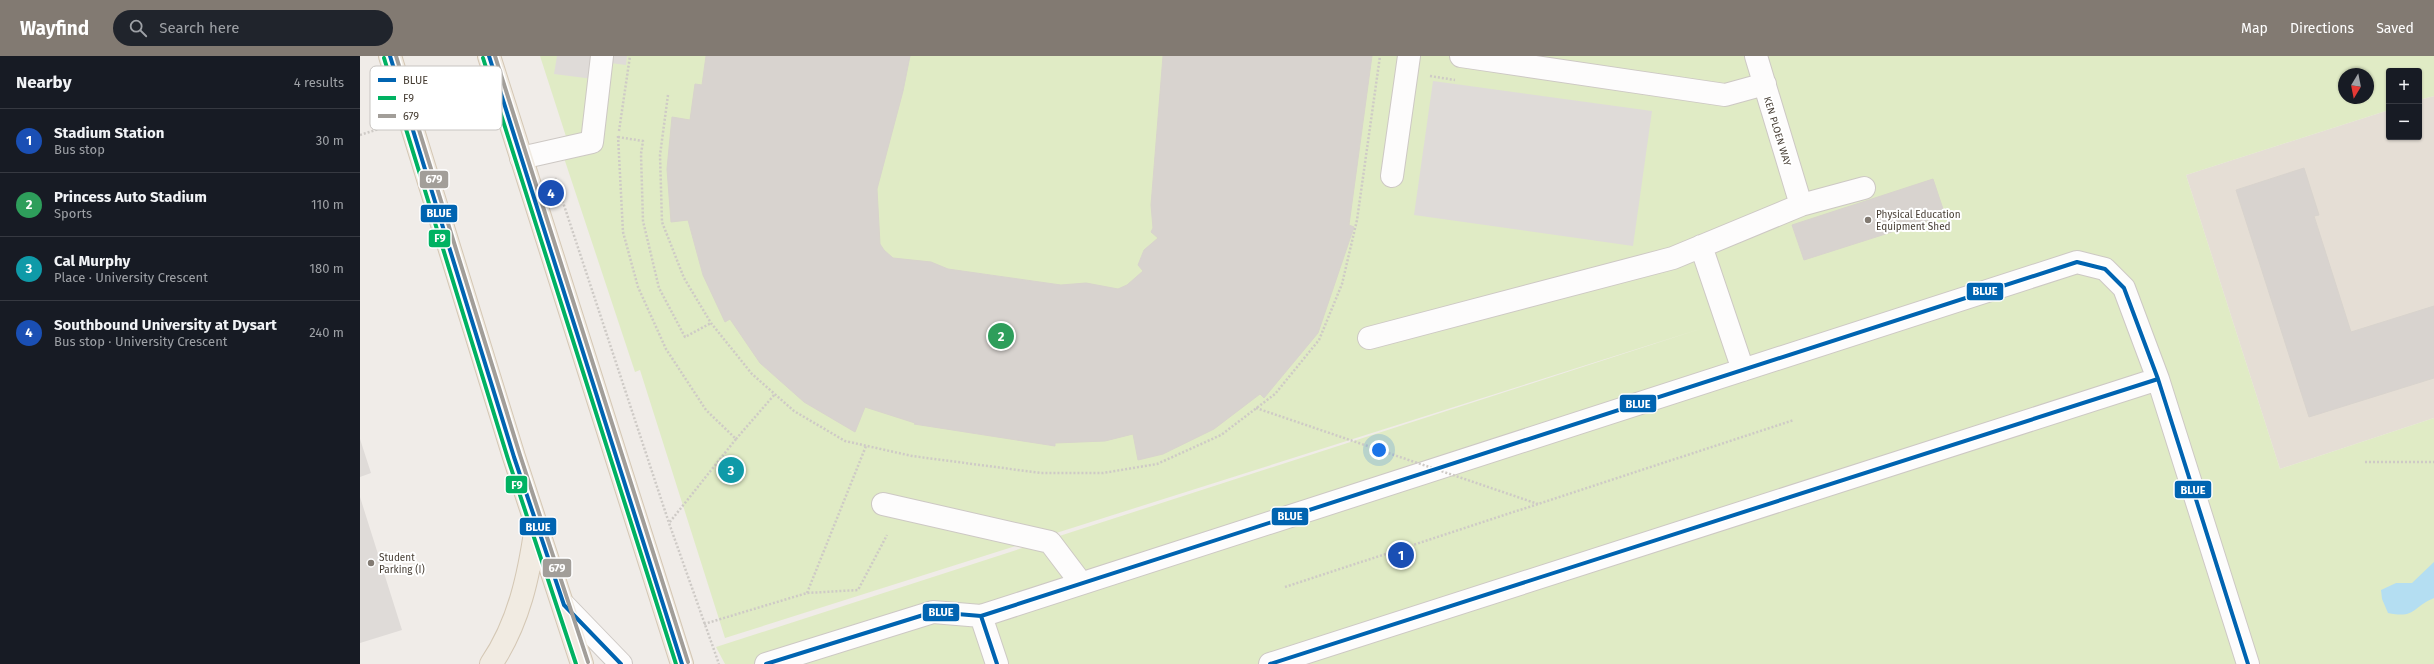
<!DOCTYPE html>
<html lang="en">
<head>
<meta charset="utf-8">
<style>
	:root { --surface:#171b24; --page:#20242c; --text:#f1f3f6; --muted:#9ea1a6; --line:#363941; --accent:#827a72 }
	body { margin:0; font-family:"Fira Sans",sans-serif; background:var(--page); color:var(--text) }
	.controls { position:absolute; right:12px; top:12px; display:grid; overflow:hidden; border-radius:4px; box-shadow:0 1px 3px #0004 }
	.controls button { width:36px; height:36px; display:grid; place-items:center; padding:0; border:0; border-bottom:1px solid var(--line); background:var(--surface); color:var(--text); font:20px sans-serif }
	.compass { position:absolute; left:1978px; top:12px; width:36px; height:36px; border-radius:50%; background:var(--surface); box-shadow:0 1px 3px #0004; rotate:190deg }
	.you { position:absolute; left:1019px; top:394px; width:14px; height:14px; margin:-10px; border:3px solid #fff; border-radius:50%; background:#1a73e8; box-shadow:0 0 0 6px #1a73e833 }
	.badge { display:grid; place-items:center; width:26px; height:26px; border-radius:50%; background:var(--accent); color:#fff; font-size:13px; font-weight:700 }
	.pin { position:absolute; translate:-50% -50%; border:2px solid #fff; box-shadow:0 1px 4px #0006 }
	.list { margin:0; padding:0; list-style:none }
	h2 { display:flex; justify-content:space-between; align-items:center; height:52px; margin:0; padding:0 16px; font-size:17px }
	h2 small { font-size:13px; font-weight:400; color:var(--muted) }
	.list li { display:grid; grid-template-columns:26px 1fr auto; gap:12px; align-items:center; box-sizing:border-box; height:64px; padding:0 16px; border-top:1px solid var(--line) }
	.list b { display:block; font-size:15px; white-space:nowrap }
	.list p { margin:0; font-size:13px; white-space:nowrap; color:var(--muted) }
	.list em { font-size:13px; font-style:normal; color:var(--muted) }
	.icon { flex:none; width:22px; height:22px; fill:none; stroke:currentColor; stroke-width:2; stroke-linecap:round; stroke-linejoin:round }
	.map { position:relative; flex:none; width:2074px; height:608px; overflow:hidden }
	header { display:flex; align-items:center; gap:24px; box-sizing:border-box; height:56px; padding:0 20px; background:var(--accent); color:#fff }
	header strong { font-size:19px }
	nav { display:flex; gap:22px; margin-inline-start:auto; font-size:14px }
	.search { width:280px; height:36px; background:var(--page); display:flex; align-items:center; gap:10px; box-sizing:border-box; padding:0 14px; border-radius:22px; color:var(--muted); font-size:15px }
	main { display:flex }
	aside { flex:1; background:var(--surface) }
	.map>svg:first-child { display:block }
	.residential { fill:#e5ded5 }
	.green { fill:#e0ebc5; fill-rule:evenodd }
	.parking { fill:#dfdbd8 }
	.water { fill:#b4def2 }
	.building { fill:#d8d3cf; stroke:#d8d3cd }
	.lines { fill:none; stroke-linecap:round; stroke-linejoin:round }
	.minor-casing { stroke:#cdc8c4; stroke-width:24 }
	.major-casing { stroke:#d4c7b4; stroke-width:24 }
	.path { stroke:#cecac6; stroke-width:2.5; stroke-dasharray:2 2; stroke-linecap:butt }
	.minor { stroke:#fdfcfc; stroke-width:22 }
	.major { stroke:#f1ebe2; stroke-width:22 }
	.path-bridge { stroke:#cecac6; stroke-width:2.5; stroke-dasharray:2 2; stroke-linecap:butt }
	.bus-1-casing { stroke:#fff; stroke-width:7 }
	.bus-2-casing { stroke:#fff; stroke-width:7 }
	.bus-3-casing { stroke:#fff; stroke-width:7 }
	.bus-1 { stroke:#0064b1; stroke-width:4 }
	.bus-2 { stroke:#00b262; stroke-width:4 }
	.bus-3 { stroke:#a29e99; stroke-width:4 }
	.poi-dot { fill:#827a72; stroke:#fff; stroke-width:1.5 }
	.labels { text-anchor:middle; stroke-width:4; stroke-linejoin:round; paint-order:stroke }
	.street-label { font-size:10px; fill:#463d33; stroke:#fff }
	.poi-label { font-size:10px; fill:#463d33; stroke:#fff; text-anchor:start }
	.key { fill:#fff; stroke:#c8c5c2; stroke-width:1 }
	.key-label { font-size:11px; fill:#463d33 }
	.line-badge { stroke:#fff; stroke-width:1.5 }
	.badge-label { font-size:11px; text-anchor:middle; font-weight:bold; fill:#fff }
</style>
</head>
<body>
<header>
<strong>Wayfind</strong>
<div class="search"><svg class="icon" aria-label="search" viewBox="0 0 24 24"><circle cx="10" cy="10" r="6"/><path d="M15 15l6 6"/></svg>Search here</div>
<nav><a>Map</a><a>Directions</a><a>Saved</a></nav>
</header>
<main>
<aside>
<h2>Nearby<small>4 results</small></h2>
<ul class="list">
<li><span class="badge" style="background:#1a4fb4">1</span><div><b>Stadium Station</b><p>Bus stop</p></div><em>30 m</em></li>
<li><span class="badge" style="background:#2e9e5b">2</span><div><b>Princess Auto Stadium</b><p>Sports</p></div><em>110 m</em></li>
<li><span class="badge" style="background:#0f9aa8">3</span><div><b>Cal Murphy</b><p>Place · University Crescent</p></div><em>180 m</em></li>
<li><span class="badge" style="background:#1a4fb4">4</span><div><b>Southbound University at Dysart</b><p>Bus stop · University Crescent</p></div><em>240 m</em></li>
</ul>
</aside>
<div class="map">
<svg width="2074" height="608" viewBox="0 0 2074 608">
	<rect width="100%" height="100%" fill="#f0ece8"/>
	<path class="residential" d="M2074 40V362L1920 413 1826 119 2029 54V81H2059V44Z"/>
	<path class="green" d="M180 0H2074V40L2059 44V15H2029V54L1826 119 1920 413 2074 362V608H365L356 591 1340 273 365 582 280 314 275 316 204 102 212 99ZM1984 18H2008V42H1984Z"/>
	<path class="parking" d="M197 0H267L266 9 243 6 241 24 194 18Z
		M1073 25 1292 55 1273 190 1054 159Z
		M0 383 11 417 0 421Z
		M0 441 42 574 0 587Z"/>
	<path class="water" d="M2074 506V542C2052 551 2056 563 2028 557L2022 543 2021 534 2036 527H2052Z"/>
	<path class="building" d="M346 0H550L543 35 517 133 520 188 524 194 533 202 571 206 588 213 701 229 726 227 758 233 767 229 783 215 778 209 784 194 798 182 791 176 793 172 791 149 803 0H1012L989 169 994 171 958 277 904 342 900 338 854 373 803 398 778 404 773 378 745 385 695 387V390L554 368 555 367 505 351 495 376 444 346 400 307 370 263 365 266 343 219 328 164 311 166 307 113 312 61 330 64 335 28 342 29Z
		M1944 112 1959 159 1954 160 1991 276 2074 250V322L1949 361 1876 134Z
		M1573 123 1585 159 1444 204 1432 169Z"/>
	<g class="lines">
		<defs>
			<path id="minor" d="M1101 0 1365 39 1405 28
				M1396 0 1441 149
				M161 102 232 86 242 0
				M1032 120 1049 0
				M1341 190 1383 314
				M1009 282 1313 202 1441 149 1504 132
				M523 448 690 486 721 527
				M204 549 261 608
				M621 560 637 608
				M406 608 573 556 621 560 1717 206 1745 213 1764 232 1798 323 1888 608
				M910 608 1798 323"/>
			<path id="major" d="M30 0 154 401 222 608
				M129 0 322 608
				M131 608C159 567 169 519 176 470"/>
		</defs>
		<use href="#minor" class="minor-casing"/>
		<use href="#major" class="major-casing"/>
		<path class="path" d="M1070 20 1095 24
			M308 39 300 99 302 166 324 222 351 267 392 318 434 355 485 385 552 400 681 417H743L797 408 861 379 915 338 959 284 982 228 997 164 1020 0
			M70 55 117 40
			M259 75 270 0
			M0 79 28 70
			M258 80 263 176 278 231 306 293 346 354 376 383 309 467
			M258 81 283 85 281 98 283 165 299 232 325 281 351 267
			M195 122 309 467 359 608
			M376 383 415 338
			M2005 406H2074
			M925 531 1434 364
			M447 537 506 390
			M344 568 447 537 498 534 527 479"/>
		<use href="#minor" class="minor"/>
		<use href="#major" class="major"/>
		<path class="path-bridge" d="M896 352 1178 448"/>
		<defs>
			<path id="bus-1" d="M30 0 154 401 204 549 261 608
				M129 0 322 608
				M621 560 637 608
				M406 608 573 556 621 560 1717 206 1745 213 1764 232 1798 323 1888 608
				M910 608 1798 323"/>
			<path id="bus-2" d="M24 2 148 403 216 608
				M123 2 316 608"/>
			<path id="bus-3" d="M36 0 160 399 228 606
				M135 0 328 606"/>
		</defs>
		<use href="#bus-1" class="bus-1-casing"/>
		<use href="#bus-2" class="bus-2-casing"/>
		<use href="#bus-3" class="bus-3-casing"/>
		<use href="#bus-1" class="bus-1"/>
		<use href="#bus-2" class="bus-2"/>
		<use href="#bus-3" class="bus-3"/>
	</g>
	<g class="poi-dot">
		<circle cx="1508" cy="164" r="4"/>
		<circle cx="11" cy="507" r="4"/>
	</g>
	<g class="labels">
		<g class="street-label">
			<text transform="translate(1418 75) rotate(73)" y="4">KEN PLOEN WAY</text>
		</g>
		<g class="poi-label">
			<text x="1516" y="162">Physical Education<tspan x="1516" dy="12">Equipment Shed</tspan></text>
			<text x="19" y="505">Student<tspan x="19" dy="12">Parking (I)</tspan></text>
		</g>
	</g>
	<rect x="10" y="10" width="132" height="64" rx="6" class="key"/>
	<rect x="18" y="22" width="18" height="4" fill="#0064b1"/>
	<rect x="18" y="40" width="18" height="4" fill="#00b262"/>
	<rect x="18" y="58" width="18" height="4" fill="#a29e99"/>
	<g class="key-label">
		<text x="43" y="28">BLUE</text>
		<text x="43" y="46">F9</text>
		<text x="43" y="64">679</text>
	</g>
	<g class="line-badge">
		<rect x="59" y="114" width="30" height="19" rx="4" fill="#a29e99"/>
		<rect x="60" y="148" width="38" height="19" rx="4" fill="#0064b1"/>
		<rect x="68" y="173" width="23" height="19" rx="4" fill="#00b262"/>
		<rect x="1606" y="226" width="38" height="19" rx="4" fill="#0064b1"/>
		<rect x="1259" y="338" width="38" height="19" rx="4" fill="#0064b1"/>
		<rect x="145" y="419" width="23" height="19" rx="4" fill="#00b262"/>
		<rect x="1814" y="424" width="38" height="19" rx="4" fill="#0064b1"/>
		<rect x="911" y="451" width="38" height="19" rx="4" fill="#0064b1"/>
		<rect x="159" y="461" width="38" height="19" rx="4" fill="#0064b1"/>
		<rect x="182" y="502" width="30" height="20" rx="4" fill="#a29e99"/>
		<rect x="562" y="547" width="38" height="19" rx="4" fill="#0064b1"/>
	</g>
	<g class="badge-label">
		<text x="74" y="127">679</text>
		<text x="79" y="161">BLUE</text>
		<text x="80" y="186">F9</text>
		<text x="1625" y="239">BLUE</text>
		<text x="1278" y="352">BLUE</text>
		<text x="157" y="433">F9</text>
		<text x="1833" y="438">BLUE</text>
		<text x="930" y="464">BLUE</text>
		<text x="178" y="475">BLUE</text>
		<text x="197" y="516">679</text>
		<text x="581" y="560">BLUE</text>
	</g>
</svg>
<div class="controls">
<button>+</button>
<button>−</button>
</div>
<svg class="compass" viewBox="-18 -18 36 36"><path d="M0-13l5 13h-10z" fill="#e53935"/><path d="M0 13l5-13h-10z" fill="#9ea1a6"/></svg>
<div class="you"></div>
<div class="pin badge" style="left:1041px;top:499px;background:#1a4fb4">1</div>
<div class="pin badge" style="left:641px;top:280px;background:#2e9e5b">2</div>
<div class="pin badge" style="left:371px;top:414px;background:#0f9aa8">3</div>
<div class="pin badge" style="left:191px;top:137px;background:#1a4fb4">4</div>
</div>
</main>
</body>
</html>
